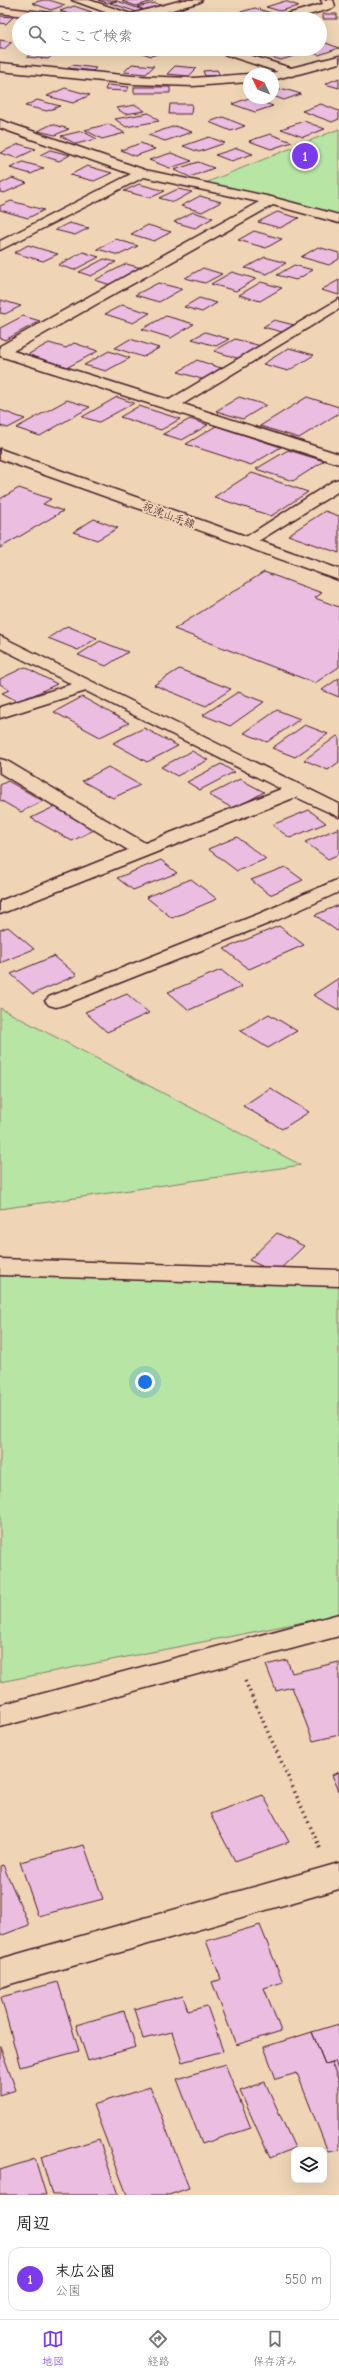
<!DOCTYPE html>
<html lang="ja">
<head>
<meta charset="utf-8">
<style>
	:root { --surface:#fff; --page:#f2f2f2; --text:#202124; --muted:#757577; --line:#e0e0e0; --accent:#7c3aed }
	body { margin:0; font-family:"Comic Neue","Klee One",sans-serif; background:var(--page); color:var(--text) }
	.controls { position:absolute; right:12px; bottom:12px; display:grid; overflow:hidden; border-radius:8px; box-shadow:0 4px 16px #0002 }
	.controls button { width:36px; height:36px; display:grid; place-items:center; padding:0; border:0; border-bottom:1px solid var(--line); background:var(--surface); color:var(--text); font:20px sans-serif }
	.compass { position:absolute; left:243px; top:68px; width:36px; height:36px; border-radius:50%; background:var(--surface); box-shadow:0 4px 16px #0002; rotate:313deg }
	.you { position:absolute; left:145px; top:1382px; width:14px; height:14px; margin:-10px; border:3px solid #fff; border-radius:50%; background:#1a73e8; box-shadow:0 0 0 6px #1a73e833 }
	.badge { display:grid; place-items:center; width:26px; height:26px; border-radius:50%; background:var(--accent); color:#fff; font-size:13px; font-weight:700 }
	.pin { position:absolute; translate:-50% -50%; border:2px solid #fff; box-shadow:0 1px 4px #0006 }
	.list { margin:0; padding:0; list-style:none }
	h2 { display:flex; justify-content:space-between; align-items:center; height:52px; margin:0; padding:0 16px; font-size:17px }
	h2 small { font-size:13px; font-weight:400; color:var(--muted) }
	.list li { display:grid; grid-template-columns:26px 1fr auto; gap:12px; align-items:center; box-sizing:border-box; height:64px; margin:0 8px 8px; padding:0 8px; border:1px solid var(--line); border-radius:12px }
	.list b { display:block; font-size:15px; white-space:nowrap }
	.list p { margin:0; font-size:13px; white-space:nowrap; color:var(--muted) }
	.list em { font-size:13px; font-style:normal; color:var(--muted) }
	.icon { flex:none; width:22px; height:22px; fill:none; stroke:currentColor; stroke-width:2; stroke-linecap:round; stroke-linejoin:round }
	.map { position:relative; flex:none; width:339px; height:2195px; overflow:hidden }
	.search { position:absolute; background:var(--surface); box-shadow:0 4px 16px #0002; left:12px; right:12px; top:12px; height:44px; display:flex; align-items:center; gap:10px; box-sizing:border-box; padding:0 14px; border-radius:22px; color:var(--muted); font-size:15px }
	.sheet { height:124px; background:var(--surface) }
	nav { display:flex; justify-content:space-around; align-items:center; box-sizing:border-box; height:56px; border-top:1px solid var(--line); background:var(--surface); font-size:11px; color:var(--muted) }
	nav a { display:grid; justify-items:center; gap:2px }
	nav .on { color:var(--accent) }
	.map>svg:first-child { display:block }
	.green { fill:#b6e5a4; stroke:#808268 }
	.building { fill:#eabde1; stroke:#4a1f2b }
	.lines { fill:none; stroke-linecap:round; stroke-linejoin:round }
	.street-casing { stroke:#4a1f2b; stroke-width:3 }
	.secondary-casing { stroke:#4a1f2b; stroke-width:3 }
	.path { stroke:#4a1f2b; stroke-width:3.5; stroke-dasharray:1.5 4; stroke-linecap:butt }
	.street { fill:#efd5b6; fill-rule:evenodd }
	.secondary { fill:#efd5b6; fill-rule:evenodd }
	.labels { text-anchor:middle; stroke-width:3.5; stroke-linejoin:round; paint-order:stroke }
	.far-street-label { font-size:11px; fill:#4a1f2b; stroke:#efd5b6 }
</style>
</head>
<body>
<div class="map">
<svg width="339" height="2195" viewBox="0 0 339 2195">
	<rect width="100%" height="100%" fill="#efd5b6"/>
	<filter id="ink" filterUnits="userSpaceOnUse"><feTurbulence type="fractalNoise" baseFrequency=".025" numOctaves="2"/><feDisplacementMap in="SourceGraphic" scale="8" xChannelSelector="R" yChannelSelector="G"/><feConvolveMatrix kernelMatrix="1 2 1 2 8 2 1 2 1" color-interpolation-filters="sRGB"/></filter>
	<g filter="url(#ink)">
		<path class="green" d="M339 129V215L274 198 205 183Z
			M0 1008 301 1165 0 1209Z
			M0 1267 339 1278V1615L0 1682Z"/>
		<path class="building" d="M43 0H49L65 5 51 10 32 3Z
			M98 0H117L107 3Z
			M126 0H149L153 1 136 6 122 1Z
			M117 1 143 10 137 12 110 3Z
			M285 1 299 6 280 11 266 7Z
			M155 3 163 6 145 10 137 7Z
			M74 6 92 12 78 17 60 11Z
			M255 8 271 13 253 19 237 13Z
			M323 14H337V19H323Z
			M0 16 13 17 6 24 0 23Z
			M0 40 12 42 4 49H0Z
			M326 43 339 48 319 55 305 50 320 49V45Z
			M131 49H161L166 51 151 56Z
			M282 49H291L304 53 281 60 264 55Z
			M35 50 56 52 48 59 27 57Z
			M132 64 154 66 146 74 124 72Z
			M72 65 96 68 93 71 68 68Z
			M175 66 197 68 189 76 167 74Z
			M217 70 220 75 205 76 203 71Z
			M339 78V88L325 84Z
			M107 85 129 87 127 91 105 90Z
			M134 87H170V93H134Z
			M65 88 90 95 73 103 47 96Z
			M284 89 301 94 284 100 273 96V92Z
			M249 98H251L273 106 255 112 232 104Z
			M37 100 60 106 47 111 25 106Z
			M170 104H192L191 114H169Z
			M321 104 339 111V119L332 122 302 111Z
			M136 105 145 111 125 114 116 108Z
			M149 113 159 121 126 127 115 119Z
			M223 117 245 126 231 131 209 122Z
			M304 121 325 129 303 137 281 129Z
			M52 124 69 129 55 135 38 131Z
			M108 124 125 133 102 139 85 130Z
			M175 126 192 132 165 141 148 135Z
			M82 131 97 139 76 144 61 136Z
			M270 134 292 142 271 149 249 141Z
			M209 137 225 143 199 152 183 146Z
			M141 143 155 149 135 156 121 150Z
			M19 144 36 149 17 158 0 153Z
			M237 148 253 154 231 161 215 155Z
			M50 150 70 155 59 161 40 155Z
			M171 153 192 161 170 168 149 160Z
			M23 162 44 168 31 174 10 168Z
			M198 162 214 168 190 177 174 170Z
			M87 166 112 173 94 181 70 175Z
			M12 178 27 183 4 193 0 192V184Z
			M139 184 165 191 150 198 124 191Z
			M178 189 192 192 174 202 159 198Z
			M200 196 221 202 202 212 181 206Z
			M11 201 44 210 28 218 0 210V206Z
			M193 212 213 218 195 228 174 222Z
			M277 212 299 218 280 228 258 222Z
			M69 223 89 228 75 235 55 230Z
			M148 225 171 232 154 241 131 234Z
			M254 231 282 239 266 248 238 240Z
			M116 239 138 246 119 255 97 249Z
			M28 245 58 254 43 261 14 253Z
			M318 247 339 253V259L329 265 301 257Z
			M83 252 99 257 74 270 58 265Z
			M265 257 286 263 267 274 245 268Z
			M104 259 116 262 91 276 79 272Z
			M126 264 142 268 111 285 95 280Z
			M294 265 313 270 296 280 277 275Z
			M203 268 222 274 205 283 185 278Z
			M232 272 256 279 236 291 211 284Z
			M339 280V295L321 290Z
			M261 282 282 288 260 301 239 295Z
			M158 283 182 289 159 302 135 295Z
			M199 298 217 303 202 312 184 307Z
			M1 300 21 306 5 314 0 313Z
			M122 305 150 313 133 323 105 314Z
			M23 316 40 321 5 340 0 338V328Z
			M166 316 194 324 171 338 142 329Z
			M274 320 294 325 282 332 263 327Z
			M205 332 229 339 216 346 192 339Z
			M130 339 159 348 143 357 115 348Z
			M235 339 261 346 240 359 214 351Z
			M49 343 66 348 74 343 98 351 68 367 27 355Z
			M289 348 314 355 288 371 263 364Z
			M109 351 130 358 106 371 84 365Z
			M197 360 224 369 205 380 178 372Z
			M117 397 134 403 99 422 82 417Z
			M239 397 266 405 243 419 216 411Z
			M307 397 339 407V413L299 438 260 426Z
			M67 400 90 407 40 436 16 428Z
			M139 406 180 419 161 430 120 417Z
			M0 410 25 419 8 428 0 426Z
			M190 419 208 425 182 440 163 434Z
			M216 426 281 447 251 465 186 444Z
			M288 450 324 461 293 481 256 469Z
			M252 473 308 492 271 516 214 497Z
			M19 488 51 499 43 504 63 511 0 548V499Z
			M325 511 339 516V553L288 535Z
			M94 519 118 528 97 540 73 532Z
			M264 572 322 593 315 598 339 607V667L315 683 174 629Z
			M67 626 97 638 78 650 48 638Z
			M100 641 128 652 106 666 78 655Z
			M25 667 57 684 19 702 2 693 9 690 0 684V679Z
			M179 669 231 689 206 706 154 685Z
			M339 678V697L322 690Z
			M238 692 264 702 230 726 203 715Z
			M82 697 129 723 100 737 54 712Z
			M277 710 300 719 267 742 244 733Z
			M305 725 328 734 295 757 272 748Z
			M144 728 178 746 147 762 113 743Z
			M337 736 339 737V762L328 770 304 760Z
			M192 751 208 760 177 776 161 767Z
			M221 764 234 772 200 790 187 782Z
			M108 767 140 785 113 798 82 781Z
			M240 779 264 792 234 809 209 795Z
			M8 781 43 801 21 812 0 800V785Z
			M60 804 100 827 72 841 31 818Z
			M309 810 326 823 290 838 272 825Z
			M339 828V854L328 859 305 842Z
			M237 837 266 859 237 871 208 849Z
			M161 860 177 873 133 890 117 878Z
			M285 867 303 880 270 895 251 880Z
			M191 879 217 899 172 918 146 897Z
			M339 905V930L337 931 315 915Z
			M279 926 304 945 249 969 224 949Z
			M8 927 34 949 0 963V930Z
			M54 956 77 975 33 994 11 974Z
			M221 970 242 987 189 1010 168 992Z
			M339 978V1010L313 995Z
			M127 994 149 1013 107 1032 85 1012Z
			M269 1014 297 1031 268 1048 240 1031Z
			M270 1088 309 1112 282 1129 243 1106Z
			M277 1233 304 1246 276 1273 249 1260Z
			M287 1660 292 1673 339 1662V1735L313 1741 292 1687 276 1691 266 1665Z
			M339 1772V1791L332 1775Z
			M263 1795 289 1842 235 1861 210 1814Z
			M84 1845 103 1899 38 1916 20 1862Z
			M3 1865 29 1925 0 1936V1866Z
			M260 1925 283 1982 264 1988 281 2031 236 2045 212 1982 221 1979 206 1941Z
			M58 1982 79 2051 20 2067 1 1997Z
			M183 1996 188 2011 207 2006 223 2051 182 2062 172 2032 143 2039 134 2009Z
			M124 2011 136 2047 88 2061 76 2025Z
			M339 2024V2081L331 2062 325 2064 312 2032Z
			M312 2032 325 2064 335 2061 339 2073V2150L328 2152 297 2073 276 2079 264 2047Z
			M0 2046 16 2090 0 2095Z
			M225 2064 251 2128 202 2144 177 2079Z
			M265 2082 295 2148 270 2158 240 2091Z
			M150 2087 189 2188 169 2195H127L93 2105Z
			M99 2139 118 2195H52L41 2157Z
			M35 2159 46 2195H0V2170Z"/>
		<g class="lines">
			<defs>
				<path id="street" d="M72 0H89L131 14 183 0H202L200 2 141 19H124Z
					M321 0H333L335 6 333 8 294 19H275L277 17 323 4Z
					M0 7 76 16 82 19H48L0 13Z
					M212 49H230L291 68 339 56V63L291 76 214 51Z
					M0 120 145 170 271 197 339 215V223L273 205 13 351 169 400 339 299V309L183 404 339 454V464L0 356V346L259 202 144 177 0 250V241L131 174 0 128Z
					M339 479V491L252 545H240L238 542 333 481Z
					M0 636 339 804V817L296 797 0 914V901L128 850 0 773V759L7 761 145 843 281 789 86 691 0 718V707L72 684 0 648Z
					M339 879V892L275 921 63 1005 56 1007 49 1005 45 1001 49 997 261 913Z
					M0 1259 339 1270V1286L0 1275Z
					M339 1614V1636L0 1727V1705Z
					M339 1863V1889L0 1987V1959Z"/>
				<path id="secondary" d="M0 63 133 76 193 78 249 74V82L193 86 133 84 0 71Z
					M291 68 295 70 297 72 295 74 273 80V74H268Z
					M0 449 339 569V580L0 459Z"/>
			</defs>
			<use href="#street" class="street-casing"/>
			<use href="#secondary" class="secondary-casing"/>
			<path class="path" d="M245 1681 320 1848"/>
			<use href="#street" class="street"/>
			<use href="#secondary" class="secondary"/>
		</g>
	</g>
	<g class="labels">
		<g class="far-street-label">
			<text transform="translate(169 515) rotate(20)" y="4">祝津山手線</text>
		</g>
	</g>
</svg>
<div class="controls">
<button><svg class="icon" aria-label="layers" viewBox="0 0 24 24"><path d="M12 4l9 5-9 5-9-5zM3 14l9 5 9-5"/></svg></button>
</div>
<svg class="compass" viewBox="-18 -18 36 36"><path d="M0-13l5 13h-10z" fill="#e53935"/><path d="M0 13l5-13h-10z" fill="#757577"/></svg>
<div class="you"></div>
<div class="pin badge" style="left:305px;top:156px">1</div>
<div class="search"><svg class="icon" aria-label="search" viewBox="0 0 24 24"><circle cx="10" cy="10" r="6"/><path d="M15 15l6 6"/></svg>ここで検索</div>
</div>
<section class="sheet">
<h2>周辺<small></small></h2>
<ul class="list">
<li><span class="badge">1</span><div><b>末広公園</b><p>公園</p></div><em>550 m</em></li>
</ul>
</section>
<nav>
<a class="on"><svg class="icon" aria-label="map" viewBox="0 0 24 24"><path d="M3 6l6-2 6 2 6-2v14l-6 2-6-2-6 2zM9 4v14M15 6v14"/></svg>地図</a>
<a><svg class="icon" aria-label="directions" viewBox="0 0 24 24"><path d="M12 3l9 9-9 9-9-9zM9 14v-3h6M13 9l2 2-2 2"/></svg>経路</a>
<a><svg class="icon" aria-label="saved" viewBox="0 0 24 24"><path d="M7 4h10v16l-5-4-5 4z"/></svg>保存済み</a>
</nav>
</body>
</html>
